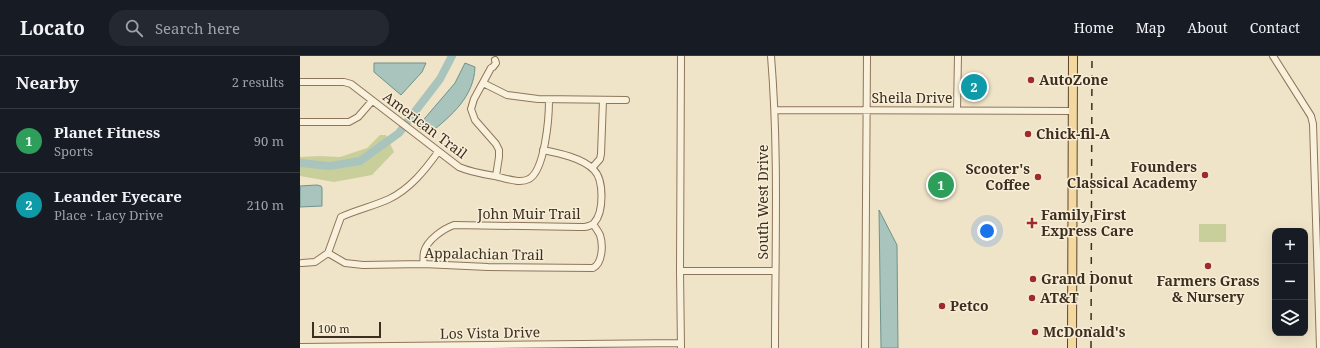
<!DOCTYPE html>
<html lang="en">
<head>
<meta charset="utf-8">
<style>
	:root { --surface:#171b24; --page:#242831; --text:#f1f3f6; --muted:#9ea1a6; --line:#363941; --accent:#7c3aed }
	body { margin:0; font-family:"Noto Serif",serif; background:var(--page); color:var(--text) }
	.controls { position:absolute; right:12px; bottom:12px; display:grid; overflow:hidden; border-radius:8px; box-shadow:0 4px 16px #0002 }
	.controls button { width:36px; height:36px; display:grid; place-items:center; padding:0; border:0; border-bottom:1px solid var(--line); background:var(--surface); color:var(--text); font:20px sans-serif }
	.scale { position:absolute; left:12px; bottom:10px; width:69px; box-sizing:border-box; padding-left:4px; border:2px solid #3d2e20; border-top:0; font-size:11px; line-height:14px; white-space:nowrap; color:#3d2e20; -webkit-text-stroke:3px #f7eed8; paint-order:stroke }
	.you { position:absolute; left:687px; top:175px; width:14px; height:14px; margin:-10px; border:3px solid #fff; border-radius:50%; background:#1a73e8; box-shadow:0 0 0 6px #1a73e833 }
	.badge { display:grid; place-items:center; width:26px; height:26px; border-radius:50%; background:var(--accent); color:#fff; font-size:13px; font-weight:700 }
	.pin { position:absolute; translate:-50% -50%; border:2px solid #fff; box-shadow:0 1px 4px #0006 }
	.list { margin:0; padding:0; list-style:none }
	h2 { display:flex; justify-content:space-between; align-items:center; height:52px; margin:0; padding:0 16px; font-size:17px }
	h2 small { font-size:13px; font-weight:400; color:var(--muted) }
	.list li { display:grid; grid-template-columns:26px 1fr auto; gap:12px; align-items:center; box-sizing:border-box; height:64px; padding:0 16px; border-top:1px solid var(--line) }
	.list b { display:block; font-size:15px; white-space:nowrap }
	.list p { margin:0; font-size:13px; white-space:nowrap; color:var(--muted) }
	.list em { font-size:13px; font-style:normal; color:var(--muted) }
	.icon { flex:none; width:22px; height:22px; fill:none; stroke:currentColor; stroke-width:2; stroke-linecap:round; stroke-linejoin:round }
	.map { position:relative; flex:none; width:1020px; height:292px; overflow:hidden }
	header { display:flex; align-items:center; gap:24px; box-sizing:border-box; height:56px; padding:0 20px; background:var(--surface); border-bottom:1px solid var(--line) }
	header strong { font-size:19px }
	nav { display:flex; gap:22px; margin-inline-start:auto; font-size:14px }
	.search { width:280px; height:36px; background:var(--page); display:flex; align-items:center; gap:10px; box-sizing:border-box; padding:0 14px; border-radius:16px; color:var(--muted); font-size:15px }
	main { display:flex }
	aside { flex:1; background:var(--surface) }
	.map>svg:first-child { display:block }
	.green { fill:#c9cf9b }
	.water { fill:#a9c4bc; stroke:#6f938a }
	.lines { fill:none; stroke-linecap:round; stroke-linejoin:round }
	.river { stroke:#a9c4bc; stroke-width:8 }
	.minor-casing { stroke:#8d765c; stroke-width:8 }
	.major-casing { stroke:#5b4430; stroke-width:10 }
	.minor { stroke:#faf1dc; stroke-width:6 }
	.major { stroke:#f3d9a0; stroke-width:8 }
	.rail { stroke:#3d2e20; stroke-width:1.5; stroke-dasharray:7 7; stroke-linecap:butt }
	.poi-dot { fill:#9e2a2b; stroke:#f7eed8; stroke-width:1.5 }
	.labels { text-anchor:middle; stroke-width:3; stroke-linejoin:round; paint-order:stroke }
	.poi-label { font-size:14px; font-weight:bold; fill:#3d2e20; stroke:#f7eed8; text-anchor:start }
	.street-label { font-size:14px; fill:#3d2e20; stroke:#f7eed8 }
</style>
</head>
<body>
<header>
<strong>Locato</strong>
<div class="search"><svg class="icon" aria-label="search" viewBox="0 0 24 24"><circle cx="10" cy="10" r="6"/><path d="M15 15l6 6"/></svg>Search here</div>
<nav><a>Home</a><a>Map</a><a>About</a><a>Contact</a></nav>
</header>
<main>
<aside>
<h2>Nearby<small>2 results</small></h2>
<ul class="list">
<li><span class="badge" style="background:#2e9e5b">1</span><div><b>Planet Fitness</b><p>Sports</p></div><em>90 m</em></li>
<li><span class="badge" style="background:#0f9aa8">2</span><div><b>Leander Eyecare</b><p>Place · Lacy Drive</p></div><em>210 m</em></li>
</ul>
</aside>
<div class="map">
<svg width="1020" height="292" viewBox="0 0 1020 292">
	<rect width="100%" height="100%" fill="#f0e4c8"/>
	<path class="green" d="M80 79H86L94 96 72 119 34 126 0 120V101L20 100 40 101 67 92Z
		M899 168H926V186H899Z"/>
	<path class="water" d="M74 7H126L122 16 101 39 74 16Z
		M165 7 175 11C174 41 151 60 130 77L120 73 119 69 155 27Z
		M17 129 21 130 22 132V150L0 151V130Z
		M579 154 597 189 598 292H581Z"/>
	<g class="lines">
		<path class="river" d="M107 66 140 23 152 0
			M0 107 30 110 60 105 99 77 102 73"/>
		<defs>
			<path id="minor" d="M471 0C479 97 475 195 475 292
				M973 0 1011 60 1013 68 1020 292
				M195 4 196 7 193 11 191 12 174 43 171 53 175 64 196 88 199 94V101L196 120
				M0 26H44L51 28 159 111C170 116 183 118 195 120 205 122 219 128 229 123 245 114 249 62 249 44
				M183 27 207 39 238 43 326 44
				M475 54 772 55
				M657 54 658 0
				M0 66H49L58 61 72 45
				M292 112 300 103 301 98 303 44
				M28 197 45 207 63 209 123 208 188 211 293 212C303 207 303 188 300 179 298 175 295 171 293 168
				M2 207 15 206 28 197 41 161C56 154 74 150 89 143 110 133 125 114 138 96
				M123 208C124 204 123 200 124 196 127 184 143 173 154 169L280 171C285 171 290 171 294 167 304 156 304 124 294 114 283 102 258 97 243 94
				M380 215H475
				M0 291 381 287
				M381 292 380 215 381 0
				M565 292 567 0"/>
			<path id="major" d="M772 292 773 0"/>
		</defs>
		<use href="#minor" class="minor-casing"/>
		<use href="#major" class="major-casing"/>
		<use href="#minor" class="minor"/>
		<use href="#major" class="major"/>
		<path class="rail" d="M791 292 792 0"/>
	</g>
	<g class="poi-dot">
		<circle cx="731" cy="24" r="4"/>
		<circle cx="728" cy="78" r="4"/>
		<circle cx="905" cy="119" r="4"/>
		<circle cx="738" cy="121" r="4"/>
		<path d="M730 161h4v4h4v4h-4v4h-4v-4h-4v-4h4z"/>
		<circle cx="908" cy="210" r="4"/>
		<circle cx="733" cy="223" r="4"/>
		<circle cx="732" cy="242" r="4"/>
		<circle cx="642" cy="250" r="4"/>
		<circle cx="735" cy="276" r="4"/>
	</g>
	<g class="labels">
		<g class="poi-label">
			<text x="739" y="29">AutoZone</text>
			<text x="736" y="83">Chick-fil-A</text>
			<text x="897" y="116" text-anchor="end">Founders<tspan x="897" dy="16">Classical Academy</tspan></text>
			<text x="730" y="118" text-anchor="end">Scooter's<tspan x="730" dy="16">Coffee</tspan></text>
			<text x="741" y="164">Family First<tspan x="741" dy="16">Express Care</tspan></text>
			<text x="741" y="228">Grand Donut</text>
			<text x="908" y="230" text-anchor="middle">Farmers Grass<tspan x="908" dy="16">&amp; Nursery</tspan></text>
			<text x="740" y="247">AT&amp;T</text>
			<text x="650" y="255">Petco</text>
			<text x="743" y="281">McDonald's</text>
		</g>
		<g class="street-label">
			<text x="612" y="47">Sheila Drive</text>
			<text transform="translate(125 69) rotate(37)" y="5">American Trail</text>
			<text transform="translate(463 146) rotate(-90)" y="5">South West Drive</text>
			<text x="229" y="163">John Muir Trail</text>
			<text transform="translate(184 198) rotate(1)" y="5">Appalachian Trail</text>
			<text transform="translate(190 277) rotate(-1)" y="5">Los Vista Drive</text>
		</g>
	</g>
</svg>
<div class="controls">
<button>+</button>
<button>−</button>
<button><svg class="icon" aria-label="layers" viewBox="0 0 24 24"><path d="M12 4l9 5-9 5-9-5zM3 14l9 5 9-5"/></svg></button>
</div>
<div class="scale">100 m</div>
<div class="you"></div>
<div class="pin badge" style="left:641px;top:129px;background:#2e9e5b">1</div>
<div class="pin badge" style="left:674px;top:31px;background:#0f9aa8">2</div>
</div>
</main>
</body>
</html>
